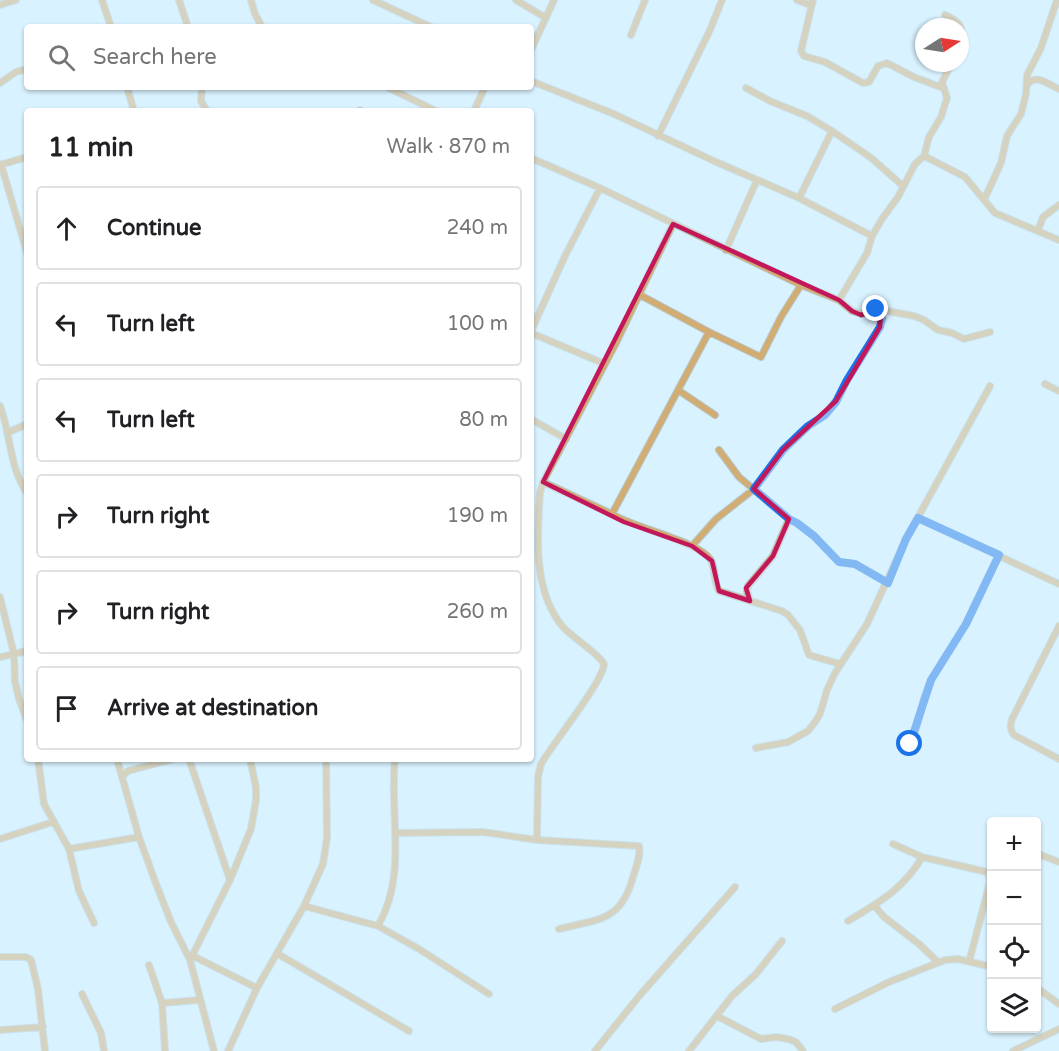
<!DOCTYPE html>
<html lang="en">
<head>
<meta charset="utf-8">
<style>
	:root { --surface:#fff; --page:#f2f2f2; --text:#202124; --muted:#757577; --line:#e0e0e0 }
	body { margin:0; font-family:"Varela Round",sans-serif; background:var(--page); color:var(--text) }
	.controls { position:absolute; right:18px; bottom:18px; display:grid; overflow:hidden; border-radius:6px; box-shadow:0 2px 4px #0004 }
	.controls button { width:54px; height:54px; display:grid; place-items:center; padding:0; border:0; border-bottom:2px solid var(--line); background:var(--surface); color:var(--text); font:30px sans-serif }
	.compass { position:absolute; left:915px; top:18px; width:54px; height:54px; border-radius:50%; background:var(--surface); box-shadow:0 2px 4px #0004; rotate:78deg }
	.stop { position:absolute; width:18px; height:18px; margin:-14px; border:4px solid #1a73e8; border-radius:50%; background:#fff }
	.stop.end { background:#1a73e8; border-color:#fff; box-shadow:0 2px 6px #0008 }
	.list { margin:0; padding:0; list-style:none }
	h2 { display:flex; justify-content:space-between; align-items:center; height:78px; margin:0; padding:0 24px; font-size:26px }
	h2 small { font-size:20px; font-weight:400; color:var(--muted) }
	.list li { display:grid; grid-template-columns:39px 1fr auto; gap:18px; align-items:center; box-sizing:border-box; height:84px; margin:0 12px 12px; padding:0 12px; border:2px solid var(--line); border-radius:6px }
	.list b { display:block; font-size:22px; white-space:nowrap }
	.list em { font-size:20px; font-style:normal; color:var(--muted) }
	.icon { flex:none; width:33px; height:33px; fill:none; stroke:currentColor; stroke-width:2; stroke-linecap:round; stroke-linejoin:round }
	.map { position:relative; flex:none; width:1059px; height:1051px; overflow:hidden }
	.search { position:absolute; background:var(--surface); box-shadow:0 2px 4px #0004; left:24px; top:24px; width:510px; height:66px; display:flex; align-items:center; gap:15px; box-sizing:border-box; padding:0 21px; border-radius:6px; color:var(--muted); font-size:22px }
	.panel { position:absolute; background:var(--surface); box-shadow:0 2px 4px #0004; left:24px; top:108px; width:510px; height:654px; border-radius:6px }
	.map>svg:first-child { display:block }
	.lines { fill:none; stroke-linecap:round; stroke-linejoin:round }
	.minor-casing { stroke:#b6cdd8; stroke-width:8 }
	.minor { stroke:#d1ac73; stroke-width:6 }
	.route { stroke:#1a73e8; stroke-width:8 }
	.marked { fill:none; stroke:#c2185b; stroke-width:4.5; stroke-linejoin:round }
</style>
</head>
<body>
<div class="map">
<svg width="1059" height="1051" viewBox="0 0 1059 1051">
	<rect width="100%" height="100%" fill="#d9f2ff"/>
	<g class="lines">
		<defs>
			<path id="minor" d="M102 0 111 27
				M179 0 188 27
				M251 0 255 14 262 27
				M373 0 431 27
				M516 0 546 18
				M797 0 810 5
				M813 0 801 51 804 56 825 62 863 83 869 82 878 66 887 63 914 77 943 88
				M0 5 16 0
				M945 15C961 22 964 27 960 45
				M631 35 645 0
				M531 50 554 0
				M531 81 614 114 714 161 799 198 872 236
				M0 83 16 72 27 69
				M1028 84C1036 73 1049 85 1059 89
				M127 87 134 111
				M202 87 201 101 207 111
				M387 87 436 111
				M746 88 770 101 807 116 832 131 870 157 903 186
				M360 111V110
				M474 111 485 87
				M658 136 710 30 722 0
				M924 156 965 177 995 213 1059 240
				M531 158 600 188 801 285 839 300 852 311 862 314 876 309 914 316 924 320 938 330 952 333 964 339 990 332
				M1 164 27 253
				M0 165 27 157
				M799 198 832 131
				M984 200 1001 163 1007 136 1021 114 1026 94 1027 75 1041 48 1057 0
				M1038 230 1043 217 1059 205
				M726 250 757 180
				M640 295 709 332 761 357 781 317 801 285
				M839 300 867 253 872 236 882 219 898 197 915 164 924 156 929 137 941 117 947 98 942 82 952 63
				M531 331 565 256 600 188
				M531 333 605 364
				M1045 384 1059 391
				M678 390 715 415
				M0 406C11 434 9 467 27 493
				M531 419 566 439
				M9 432 27 424
				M719 450 739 477 789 519 797 523 814 536 839 562 855 564 888 583
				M543 482 612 514 709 332
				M612 514C634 528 698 541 710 559 716 568 713 582 719 591L782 611 788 615 800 630 809 655 840 664
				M918 518 1059 584
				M692 546 716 519 754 489 783 450 805 429 825 415 836 401 847 380 880 327 882 318 879 309
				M0 597 14 654 15 682 19 699 27 720
				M750 601 747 591 748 586 773 556 789 519
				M1059 626 1012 719C1010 726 1010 730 1014 735L1059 759
				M0 657 27 651
				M756 748 788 742 808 731 815 722 820 714 827 690 835 673 867 624 906 539 990 386
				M906 752 916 729 924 698 931 680 966 624 999 555
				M38 759 44 804 69 849 79 891 94 923
				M117 759 139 837 155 881 171 922 190 960 214 1051
				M189 759 230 880
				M123 776 128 771 173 759
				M396 833 483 832 537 840 639 846C641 856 636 867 633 877 621 922 598 919 559 929
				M0 839 53 822
				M537 840 538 777 541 764C553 743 603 682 604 664 599 654 573 638 563 627 533 592 537 536 540 493L543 482 616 343 673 224
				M893 844 922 857 987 872 989 874 990 882 969 962
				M69 849 139 837
				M1036 853 1059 862
				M874 905 884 917 919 944 938 962
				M304 906 378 926 419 949 489 994
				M848 921C878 903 905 888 922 857
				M378 926C408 874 389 815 395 759
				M278 954 409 1031
				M193 956 257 988
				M0 957H26L31 960 38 989 45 1051
				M190 960 230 880 251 829 256 800V787L250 759
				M149 965 162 1003 165 1051
				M1036 987 1059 1004
				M82 994 101 1033 104 1051
				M162 1003 199 1000
				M835 1009 889 982 945 960 958 959 992 967
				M717 1016 761 1039 776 1037 788 1039 796 1042 803 1051
				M0 1030 43 1027
				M228 1051 257 988 304 906 323 864 327 838 326 759
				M595 1051 640 995 735 887
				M689 1051 732 996 756 974 782 941
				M1013 1051 1059 1029"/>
		</defs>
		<use href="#minor" class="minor-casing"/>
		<use href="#minor" class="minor"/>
	</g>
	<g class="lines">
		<path class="route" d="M876 309H879L882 318 880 327 847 380 836 402 825 415 808 426 783 450 754 489 789 519 797 523 814 536 839 562 855 564 888 583 906 539 918 518 999 555 966 624 931 680 910 744"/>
	</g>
	<path d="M0 0H1059V1051H0ZM673 224 839 300 852 311 861 315 879 309 881 314 880 327 836 401 783 450 754 489 789 519 773 556 746 588 750 601 719 591 712 561 692 546 624 522 543 482Z" fill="#d9f2ff" fill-opacity=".55" fill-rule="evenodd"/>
	<path class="marked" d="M673 224 839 300 852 311 861 315 879 309 881 314 880 327 836 401 783 450 754 489 789 519 773 556 746 588 750 601 719 591 712 561 692 546 624 522 543 482Z"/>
</svg>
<div class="controls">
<button>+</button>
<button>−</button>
<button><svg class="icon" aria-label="locate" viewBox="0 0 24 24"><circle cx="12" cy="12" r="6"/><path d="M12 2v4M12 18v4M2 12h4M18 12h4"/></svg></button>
<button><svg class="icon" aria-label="layers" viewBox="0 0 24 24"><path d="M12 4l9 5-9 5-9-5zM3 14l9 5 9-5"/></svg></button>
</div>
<svg class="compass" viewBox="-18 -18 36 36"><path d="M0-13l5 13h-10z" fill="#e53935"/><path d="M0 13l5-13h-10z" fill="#757577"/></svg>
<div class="stop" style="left:910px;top:744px"></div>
<div class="stop end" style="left:876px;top:309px"></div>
<div class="search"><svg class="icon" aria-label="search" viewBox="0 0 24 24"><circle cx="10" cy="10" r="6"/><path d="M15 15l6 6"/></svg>Search here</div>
<section class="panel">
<h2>11 min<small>Walk · 870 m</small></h2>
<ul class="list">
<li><svg class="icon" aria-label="ahead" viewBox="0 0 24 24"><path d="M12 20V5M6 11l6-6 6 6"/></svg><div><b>Continue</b></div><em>240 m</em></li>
<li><svg class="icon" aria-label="left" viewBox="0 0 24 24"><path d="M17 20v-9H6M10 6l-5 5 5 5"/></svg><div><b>Turn left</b></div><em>100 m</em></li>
<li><svg class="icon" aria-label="left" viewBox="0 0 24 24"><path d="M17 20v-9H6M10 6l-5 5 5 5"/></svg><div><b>Turn left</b></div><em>80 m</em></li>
<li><svg class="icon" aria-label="right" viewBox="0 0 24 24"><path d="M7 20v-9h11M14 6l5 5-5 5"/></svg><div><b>Turn right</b></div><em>190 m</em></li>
<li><svg class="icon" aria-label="right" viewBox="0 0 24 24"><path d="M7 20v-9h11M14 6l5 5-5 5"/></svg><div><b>Turn right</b></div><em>260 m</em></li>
<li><svg class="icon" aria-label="arrive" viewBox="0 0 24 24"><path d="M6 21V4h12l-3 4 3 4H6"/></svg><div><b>Arrive at destination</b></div></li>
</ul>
</section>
</div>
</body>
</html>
